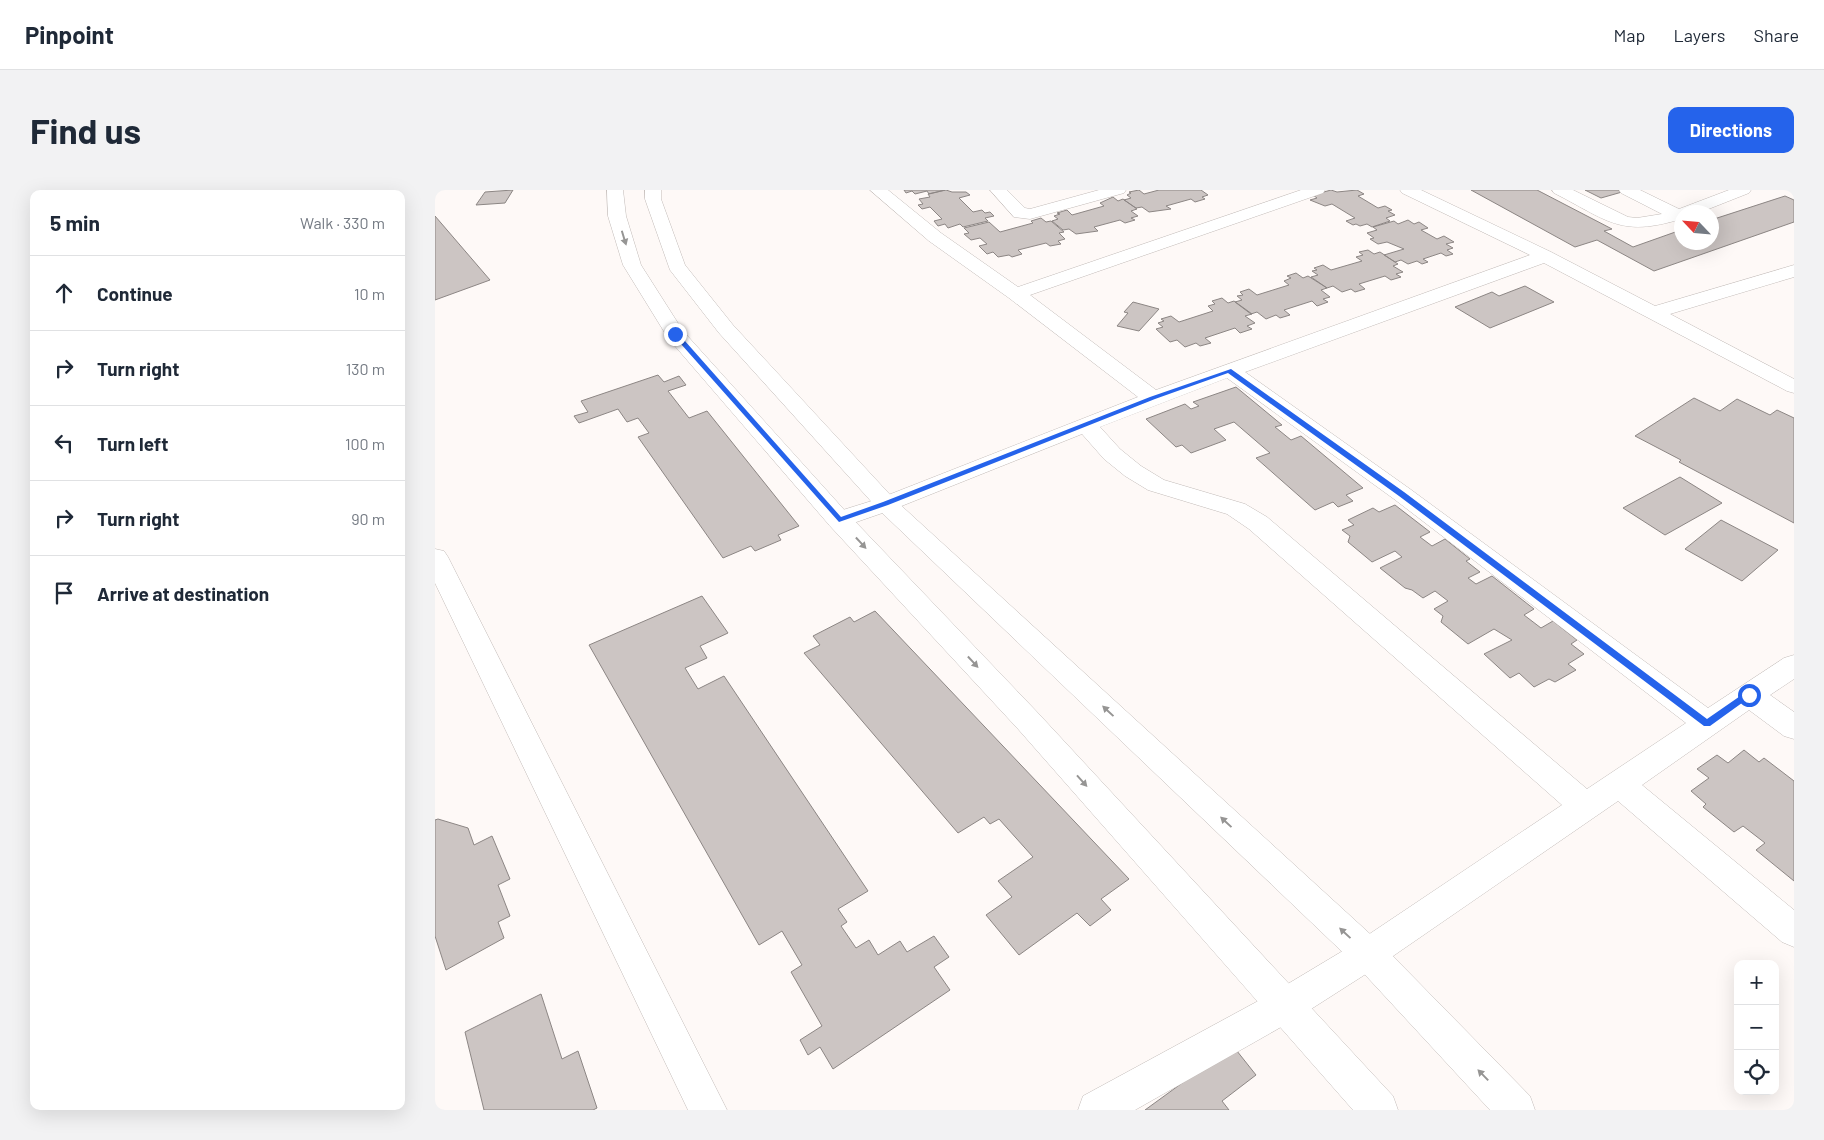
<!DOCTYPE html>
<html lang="en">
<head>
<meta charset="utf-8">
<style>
	:root { --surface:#fff; --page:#f2f2f3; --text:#1f2937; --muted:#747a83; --line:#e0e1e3; --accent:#2563eb }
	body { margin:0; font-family:Barlow,sans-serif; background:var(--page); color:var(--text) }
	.controls { position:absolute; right:15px; bottom:15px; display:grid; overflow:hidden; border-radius:10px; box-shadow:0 5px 20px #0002 }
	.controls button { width:45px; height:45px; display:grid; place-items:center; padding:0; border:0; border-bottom:1px solid var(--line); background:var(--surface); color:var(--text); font:25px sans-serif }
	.compass { position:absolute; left:1239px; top:15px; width:45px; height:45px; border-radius:50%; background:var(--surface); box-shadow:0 5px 20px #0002; rotate:296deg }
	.stop { position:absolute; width:15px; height:15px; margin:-11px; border:4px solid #2563eb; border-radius:50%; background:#fff }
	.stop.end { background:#2563eb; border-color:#fff; box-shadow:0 1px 5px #0008 }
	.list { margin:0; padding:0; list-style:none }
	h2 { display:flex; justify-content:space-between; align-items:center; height:65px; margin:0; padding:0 20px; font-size:21px }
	h2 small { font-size:16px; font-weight:400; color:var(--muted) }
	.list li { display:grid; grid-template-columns:32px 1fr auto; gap:15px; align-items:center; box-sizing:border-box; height:75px; padding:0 20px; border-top:1px solid var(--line) }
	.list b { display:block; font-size:19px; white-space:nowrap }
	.list em { font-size:16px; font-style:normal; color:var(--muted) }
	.icon { flex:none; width:28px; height:28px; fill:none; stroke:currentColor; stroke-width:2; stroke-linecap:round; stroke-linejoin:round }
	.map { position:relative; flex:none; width:1359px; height:920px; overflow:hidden; border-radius:10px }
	header { display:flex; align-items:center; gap:30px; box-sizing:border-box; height:70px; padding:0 25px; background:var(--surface); border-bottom:1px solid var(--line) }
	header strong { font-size:24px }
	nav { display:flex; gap:28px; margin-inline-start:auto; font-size:18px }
	.intro { display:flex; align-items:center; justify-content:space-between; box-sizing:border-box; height:120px; padding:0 30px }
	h1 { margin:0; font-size:35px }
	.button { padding:12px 22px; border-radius:10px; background:var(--accent); color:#fff; font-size:18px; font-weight:700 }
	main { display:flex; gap:30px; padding:0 30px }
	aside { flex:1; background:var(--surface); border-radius:10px; box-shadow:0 5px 20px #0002 }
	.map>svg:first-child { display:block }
	.building { fill:#ccc5c3; stroke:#8c8684 }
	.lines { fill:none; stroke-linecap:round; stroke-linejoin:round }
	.street-casing { stroke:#c2bbb8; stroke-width:1 }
	.secondary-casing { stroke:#c2bbb8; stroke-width:1 }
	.street { fill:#fff; fill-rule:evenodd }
	.secondary { fill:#fff; fill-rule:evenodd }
	.oneway { fill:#969594 }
	.route { fill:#2563eb }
</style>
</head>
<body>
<header>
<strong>Pinpoint</strong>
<nav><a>Map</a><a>Layers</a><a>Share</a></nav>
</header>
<div class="intro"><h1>Find us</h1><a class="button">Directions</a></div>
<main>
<aside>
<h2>5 min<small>Walk · 330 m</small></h2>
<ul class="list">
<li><svg class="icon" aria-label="ahead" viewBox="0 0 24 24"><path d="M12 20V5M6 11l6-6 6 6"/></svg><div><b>Continue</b></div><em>10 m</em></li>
<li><svg class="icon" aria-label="right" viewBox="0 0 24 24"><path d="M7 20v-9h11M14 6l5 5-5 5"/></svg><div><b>Turn right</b></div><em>130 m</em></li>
<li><svg class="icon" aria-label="left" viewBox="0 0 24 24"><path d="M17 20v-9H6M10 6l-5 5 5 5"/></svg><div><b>Turn left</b></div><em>100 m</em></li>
<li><svg class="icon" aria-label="right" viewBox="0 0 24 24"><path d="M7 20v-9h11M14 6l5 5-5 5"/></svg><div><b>Turn right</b></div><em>90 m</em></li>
<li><svg class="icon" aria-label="arrive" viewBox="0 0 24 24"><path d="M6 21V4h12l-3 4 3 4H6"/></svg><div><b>Arrive at destination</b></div></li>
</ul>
</aside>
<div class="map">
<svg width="1359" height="920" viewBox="0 0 1359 920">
	<rect width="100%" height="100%" fill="#fef9f7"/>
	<path class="building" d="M78 0 70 13 41 15 50 2Z
		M469 0H510L494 4 492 1 480 4 477 1 471 3Z
		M511 0 517 2H531L535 5 524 8 538 22 547 20 550 23 555 22 559 26 550 28 553 31 528 37 525 34 513 38 510 34 503 36 499 31 507 29 495 17 487 19 483 15 488 14 484 9 495 7 493 4Z
		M704 0 709 4 724 0H766L773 5 767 7 770 9 760 12 756 9 731 16 736 19 714 22 707 17 701 18 689 10 696 8 692 5 696 3 694 2Z
		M896 0 902 2 922 0 929 4 923 6 943 18 950 16 957 20 953 21 960 25 951 28 955 31 937 37 932 34 925 36 921 34 918 35 911 31 920 28 897 14 890 16 875 10 882 8 878 5Z
		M1036 0H1102L1177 39 1169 41 1198 57 1246 40V52H1276V30L1350 6 1359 10V32L1219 81 1162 50 1140 57Z
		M1150 0H1183L1187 2 1166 8Z
		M678 7 683 11 688 9 702 19 696 21 703 26 696 28 700 30 690 33 685 30 659 37 663 41 641 44 634 39 628 40 617 31 623 29 619 26 625 24 622 23 632 20 637 25 669 16 665 13Z
		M0 26 55 90 0 110Z
		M606 28 611 32 616 31 629 42 624 43 630 49 623 51 626 54 615 56 611 53 583 60 587 64 577 67 574 65 563 67 558 62 552 64 544 56 552 54 545 48 536 50 529 44 534 43 529 38 554 32 565 42 598 33 596 31Z
		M973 30 979 34 984 32 993 38 986 40 1002 49 1009 46 1019 52 1011 54 1018 58 1012 60 1018 64 1011 66 1006 63 988 69 993 72 987 74 982 71 973 74 966 70 960 72 949 65 969 59 952 52 943 54 935 49 939 48 932 43 942 40 938 37 959 31 963 34Z
		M933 60 939 64 945 62 963 74 958 76 968 82 961 84 966 87 956 90 950 86 924 94 930 99 920 102 916 99 907 102 898 96 892 98 876 87 883 85 877 81 882 80 879 78 888 75 896 80 927 71 921 67 928 65 924 62Z
		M861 83 868 88 873 86 892 98 886 100 895 107 888 109 893 112 882 116 877 111 849 120 855 125 845 128 841 125 831 129 822 122 816 124 800 112 807 110 802 106 808 105 805 102 814 99 822 105 854 95 849 91 856 88 852 86Z
		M1090 96 1119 112 1055 138 1020 117 1057 102 1064 106Z
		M787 108 793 113 799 111 817 124 810 126 820 133 812 136 817 139 805 143 800 138 770 148 776 153 765 156 761 153 750 157 742 150 735 152 721 139 728 137 723 133 729 131 726 129 736 126 744 132 778 121 773 116 780 114 777 111Z
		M698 112 724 119 704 141 682 136 693 123 689 122Z
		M223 185 229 192 244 186 251 195 233 201 254 228 272 221 364 336 343 345 346 350 320 361 316 356 288 368 203 247 214 243 203 228 192 232 183 219 144 233 139 226 153 222 146 211Z
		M801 197 847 235 840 237 856 250 866 246 928 298 911 305 918 311 903 317 898 312 880 320 821 268 835 263 799 232 779 239 791 250 756 263 747 255 741 257 711 229 750 214 756 219 764 216 758 212Z
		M1259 208 1285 221 1302 209 1335 225 1342 220 1359 228V333L1244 272 1246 270 1200 246Z
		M1245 287 1287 313 1230 345 1188 318Z
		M960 315 995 342 985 347 997 356 1010 349 1035 369 1031 371 1045 382 1033 388 1041 394 1057 386 1099 419 1089 425 1106 438 1118 431 1142 450 1136 454 1149 464 1133 474 1141 480 1120 492 1114 489 1099 497 1084 483 1075 488 1049 464 1077 450 1059 439 1033 454 1006 432 1008 426 999 419 1013 411 1000 401 988 408 977 400 970 398 945 378 967 367 960 361 937 372 913 352 915 346 907 340 919 335 913 330 938 318 944 322Z
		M1286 330 1343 360 1307 391 1250 359Z
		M267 406 293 443 265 456 272 468 250 478 263 499 289 486 433 701 403 719 412 732 406 736 421 758 434 750 443 765 465 751 472 762 499 746 514 767 499 777 515 800 398 879 385 857 373 865 365 850 387 836 356 782 367 775 347 741 324 755 154 455Z
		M440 421 694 689 666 709 676 720 655 736 642 723 584 765 551 725 577 707 563 691 598 667 564 629 555 634 549 627 523 643 369 463 385 455 378 446 415 427 419 432Z
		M1309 560 1324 572 1329 568 1359 591V691L1321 660 1330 653 1308 636 1299 642 1268 617 1271 614 1256 601 1274 588 1262 579 1282 565 1293 573Z
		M3 629 33 638 39 655 57 646 75 689 63 695 75 726 63 732 69 748 11 780 0 746V630Z
		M106 804 127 869 143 861 162 918 158 920H49L30 842Z
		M798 856 821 885 787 911 794 920H710Z"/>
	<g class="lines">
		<defs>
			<path id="street" d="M435 0H453L506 43 583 97 866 0H890L888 3 595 105 721 200 1095 65 967 3 965 0H986L1116 62 1220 116 1359 75V87L1235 124 1359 189V203L1352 201 1109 73 810 182 975 299 1273 518 1349 468 1359 465V489L1335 505 1359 522V549L1349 546 1314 520 1207 595 1359 720V757L1347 752 1183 611 945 775 862 828 700 920H643L648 906 836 804 921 753 1127 615 814 339 792 324 713 300 690 286 669 269 647 244 459 319 404 338 395 336 392 330 395 324 443 309 703 207 574 108 494 51ZM792 188 959 309 1251 533 1152 599 832 327 810 314 729 290 706 276 685 259 665 237Z
				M555 0H572L590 18 595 19 664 0H691L689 3 595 29 579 27Z
				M1117 0H1138L1193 27 1202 28 1227 24 1186 3 1184 0H1205L1244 19 1294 0H1316L1314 3 1266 22H1246V29C1185 48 1172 30 1119 3Z
				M0 359 9 361 13 367 292 920H253L0 393Z"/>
			<path id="secondary" d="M172 0H188L191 26 206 75 248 141 413 324 603 523 958 906 963 920H918L583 539 395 336 233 148 188 75 173 26Z
				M210 0H226V9L250 75 298 135 459 309 945 753 1095 906 1100 920H1055L921 775 443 319 284 143 235 80 210 9Z"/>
		</defs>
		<use href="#street" class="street-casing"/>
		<use href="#secondary" class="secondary-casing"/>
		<use href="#street" class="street"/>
		<use href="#secondary" class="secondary"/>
	</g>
	<defs><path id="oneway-solid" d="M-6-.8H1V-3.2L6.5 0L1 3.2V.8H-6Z" transform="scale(1.25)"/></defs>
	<g class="oneway">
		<use href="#oneway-solid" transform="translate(189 48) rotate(73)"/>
		<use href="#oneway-solid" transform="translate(426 353) rotate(47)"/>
		<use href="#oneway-solid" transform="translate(538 472) rotate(47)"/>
		<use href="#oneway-solid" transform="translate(673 521) rotate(-137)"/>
		<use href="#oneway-solid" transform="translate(647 591) rotate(48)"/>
		<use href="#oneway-solid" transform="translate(791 632) rotate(-137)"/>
		<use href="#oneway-solid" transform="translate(910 743) rotate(-137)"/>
		<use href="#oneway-solid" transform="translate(1048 885) rotate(-134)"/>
	</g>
	<path class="route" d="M238 142H242L406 327 448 312 715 207 796 179 969 302 1272 529 1311 502H1317L1318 505 1275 536H1269L964 306 793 183 720 209 453 315 404 332 238 145Z"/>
</svg>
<div class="controls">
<button>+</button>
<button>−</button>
<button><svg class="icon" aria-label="locate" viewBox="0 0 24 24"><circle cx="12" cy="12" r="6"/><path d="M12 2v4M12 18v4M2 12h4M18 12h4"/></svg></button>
</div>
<svg class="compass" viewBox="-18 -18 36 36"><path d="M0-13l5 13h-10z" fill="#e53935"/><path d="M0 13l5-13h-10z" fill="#747a83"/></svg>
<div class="stop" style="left:1314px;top:505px"></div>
<div class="stop end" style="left:240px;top:144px"></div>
</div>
</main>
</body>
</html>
